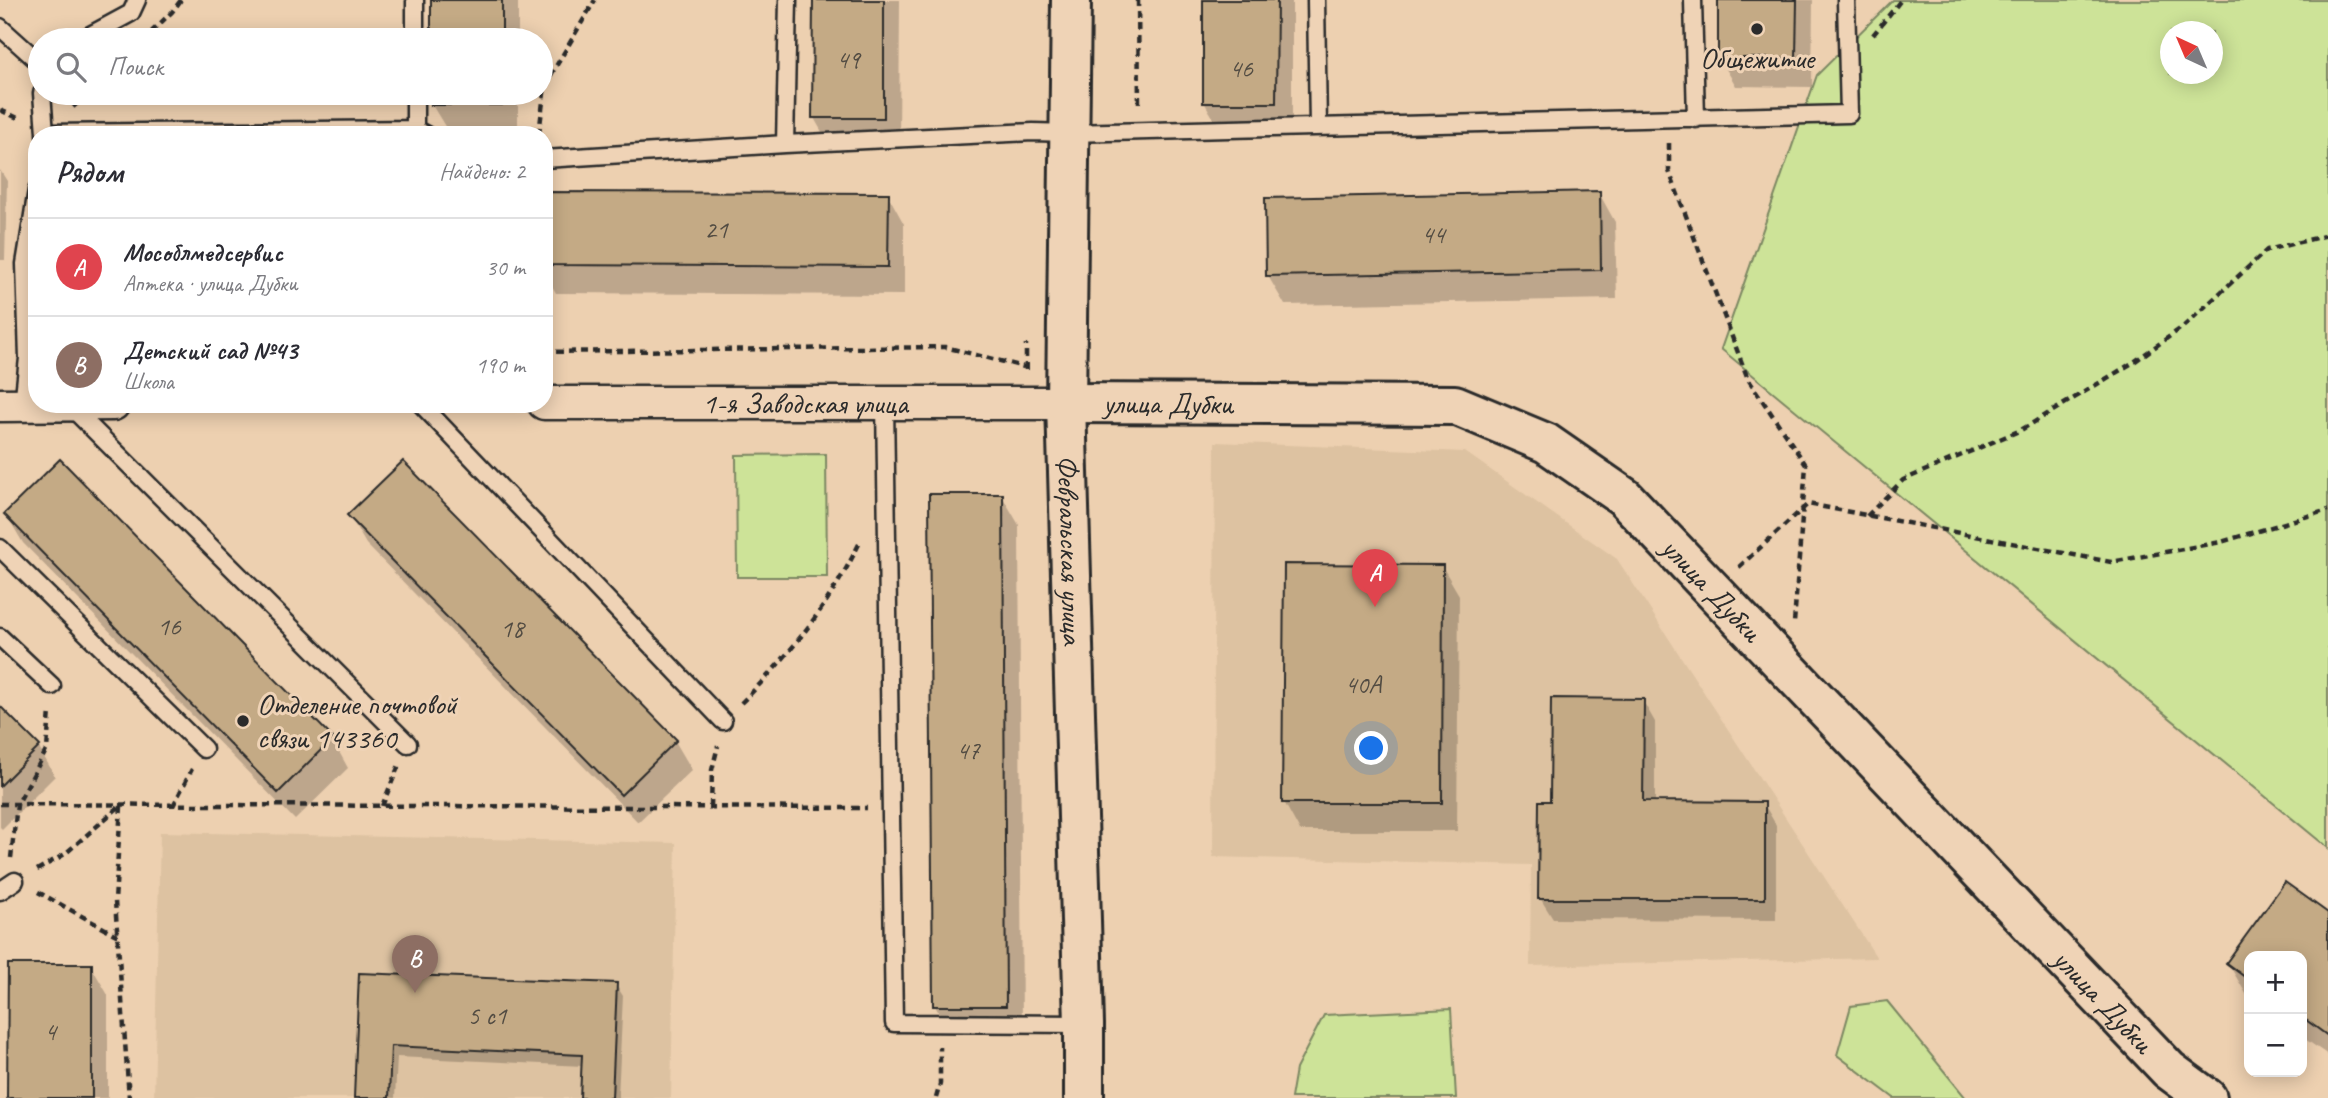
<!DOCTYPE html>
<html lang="ru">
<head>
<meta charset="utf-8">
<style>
	:root { --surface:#fff; --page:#f7f7f7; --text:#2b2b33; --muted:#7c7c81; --line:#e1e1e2; --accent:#db2777 }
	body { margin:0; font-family:Caveat,sans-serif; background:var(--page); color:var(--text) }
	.controls { position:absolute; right:21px; bottom:21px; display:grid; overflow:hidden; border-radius:14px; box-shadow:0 4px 18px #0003 }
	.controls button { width:63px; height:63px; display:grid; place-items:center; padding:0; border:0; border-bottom:2px solid var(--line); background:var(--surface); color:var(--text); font:35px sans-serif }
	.compass { position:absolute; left:2160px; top:21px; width:63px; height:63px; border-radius:50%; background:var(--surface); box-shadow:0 4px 18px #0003; rotate:316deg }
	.you { position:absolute; left:1372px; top:749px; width:24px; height:24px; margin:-18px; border:5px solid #fff; border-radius:50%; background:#1a73e8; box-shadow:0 0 0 10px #1a73e833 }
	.badge { display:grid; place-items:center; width:46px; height:46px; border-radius:50%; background:var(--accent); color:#fff; font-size:23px; font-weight:700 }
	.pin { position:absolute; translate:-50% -58px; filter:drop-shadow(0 2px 4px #0008) }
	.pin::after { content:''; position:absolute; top:37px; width:24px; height:21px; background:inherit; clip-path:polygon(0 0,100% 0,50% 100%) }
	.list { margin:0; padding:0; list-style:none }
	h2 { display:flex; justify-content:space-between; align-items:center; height:91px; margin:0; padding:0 28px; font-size:30px }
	h2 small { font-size:23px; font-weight:400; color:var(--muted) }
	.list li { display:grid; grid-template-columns:46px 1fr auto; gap:21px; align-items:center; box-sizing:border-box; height:98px; padding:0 28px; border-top:2px solid var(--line) }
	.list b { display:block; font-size:26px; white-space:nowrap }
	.list p { margin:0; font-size:23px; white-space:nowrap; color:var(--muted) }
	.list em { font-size:23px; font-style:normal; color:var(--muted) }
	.icon { flex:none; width:38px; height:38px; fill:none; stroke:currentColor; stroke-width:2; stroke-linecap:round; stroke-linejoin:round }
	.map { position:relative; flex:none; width:2328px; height:1098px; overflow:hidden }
	.search { position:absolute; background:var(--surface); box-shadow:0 4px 18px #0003; left:28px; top:28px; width:525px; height:77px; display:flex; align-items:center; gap:18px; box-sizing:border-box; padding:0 24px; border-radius:38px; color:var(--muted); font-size:26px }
	.panel { position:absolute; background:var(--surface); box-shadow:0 4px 18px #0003; left:28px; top:126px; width:525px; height:287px; border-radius:28px }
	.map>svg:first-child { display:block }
	.built { fill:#ddc2a1 }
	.green { fill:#cde398; stroke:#7c8762; stroke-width:2; fill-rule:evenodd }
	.shadow { fill:#0003 }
	.building { fill:#c4aa85; stroke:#2b2b2b; stroke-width:2 }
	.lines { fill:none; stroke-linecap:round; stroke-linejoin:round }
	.lane-casing { stroke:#2b2b2b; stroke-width:21 }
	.street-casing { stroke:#2b2b2b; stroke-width:37 }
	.secondary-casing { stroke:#2b2b2b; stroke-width:44 }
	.path { stroke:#2b2b2b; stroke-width:4.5; stroke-dasharray:7 5; stroke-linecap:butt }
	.lane { stroke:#efd3b6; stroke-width:16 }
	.street { stroke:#efd3b6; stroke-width:32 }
	.secondary { stroke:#efd3b6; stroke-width:38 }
	.poi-dot { fill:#2b2b2b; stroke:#efd3b6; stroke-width:2.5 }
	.labels { text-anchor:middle; stroke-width:6; stroke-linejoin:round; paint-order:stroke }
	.number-label { font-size:26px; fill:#514b42 }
	.poi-label { font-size:30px; fill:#2b2b2b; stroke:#efd3b6 }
	.street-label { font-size:30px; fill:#2b2b2b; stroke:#efd3b6 }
</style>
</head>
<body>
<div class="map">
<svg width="2328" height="1098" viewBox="0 0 2328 1098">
	<rect width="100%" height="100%" fill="#edd0b0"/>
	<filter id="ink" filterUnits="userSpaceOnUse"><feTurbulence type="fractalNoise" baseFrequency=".0143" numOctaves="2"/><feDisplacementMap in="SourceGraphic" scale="14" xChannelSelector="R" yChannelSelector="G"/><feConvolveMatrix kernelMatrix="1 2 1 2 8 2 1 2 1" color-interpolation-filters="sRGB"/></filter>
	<g filter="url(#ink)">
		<path class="built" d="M1215 442 1465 452 1617 559 1877 958 1530 966 1531 865 1213 857Z
			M160 832 676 843 671 1098H154Z"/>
		<path class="green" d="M1893 0H2328V848L1721 349 1817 75ZM2170 32H2212V74H2170Z
			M826 454 827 577H737L736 455Z
			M1887 1001 1966 1098H1894L1837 1055 1851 1006Z
			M1451 1009 1456 1098H1291L1296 1069 1324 1015Z"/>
		<path class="shadow" d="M433 0H518V40H433Z
			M814 0H900L899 147 830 146 814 118Z
			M1205 0H1292V131H1221L1204 102Z
			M1720 0H1813L1812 87 1736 86 1719 57Z
			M432 93H518V134L449 133 432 105Z
			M0 170 7 181 5 260H0Z
			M544 193 888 195 904 224V295L556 293 544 272Z
			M1599 193 1615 222 1617 299 1285 305 1268 276Z
			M60 462 332 739 348 768 295 820 23 543 6 514Z
			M1002 496 1019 525 1022 1034H951L935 1006Z
			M349 515 675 741 692 770 638 822 366 544Z
			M1442 566 1459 595 1457 831H1300L1284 802Z
			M1643 701 1655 722V803L1764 804 1776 825V920L1553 919 1540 898 1552 803Z
			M0 708 39 748 55 776 2 829 0 827Z
			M2328 915V1055L2302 1037V956H2249V999L2228 963Z
			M91 966 108 995V1098H9Z
			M361 974 616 985 623 996 618 1098H581L583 1066 397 1057 395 1098H355Z"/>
		<path class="building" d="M431 0H502V40H431Z
			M813 0H884V118H812Z
			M1203 0H1277L1276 103H1203Z
			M1718 0H1797L1796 58H1718Z
			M431 93H502V105H431Z
			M1600 191 1601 270 1266 276 1265 198Z
			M544 192 889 193 888 267 544 265Z
			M60 459 333 738 278 793 4 514Z
			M403 461 677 740 621 795 347 515Z
			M929 494H1003L1006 1006H933Z
			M1284 564 1443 565 1442 803H1282Z
			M1551 698 1644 699 1643 801 1765 802V899H1538L1539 801H1550Z
			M0 706 40 746 0 786Z
			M2285 882 2328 913V1036L2302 1017V956H2249V980L2226 963Z
			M8 964H92V1098H7Z
			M359 973 617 983 612 1098H580L582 1055 391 1046 389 1098H354Z"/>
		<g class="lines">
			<defs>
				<path id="lane" d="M788 0 785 144 1033 132 1069 133 1849 114 1846 0
					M1316 0 1318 127
					M1693 0 1696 119
					M0 27 40 63
					M81 40 131 13 137 0
					M415 40V0
					M42 93 45 133
					M415 129V93
					M45 135V133L415 129 426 135
					M544 159 785 144
					M885 403 894 1023 1084 1024
					M421 404 723 721
					M23 405 28 358 25 264 37 190
					M71 407 408 744
					M0 548 204 749
					M0 637 52 686
					M0 891 15 881"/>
				<g id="street">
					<path id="s1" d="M544 403H1066"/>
					<path d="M0 405 113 404"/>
				</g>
				<g id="secondary">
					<path id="s2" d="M1071 0 1066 403 1084 1024V1098"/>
					<path id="s3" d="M1066 403 1455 405 1546 443 1624 497 2169 1070 2207 1098"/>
				</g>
			</defs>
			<use href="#lane" class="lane-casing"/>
			<use href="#street" class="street-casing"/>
			<use href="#secondary" class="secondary-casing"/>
			<path class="path" d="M1138 0 1139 108
				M1873 35 1901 0
				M143 40 172 12 181 0
				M73 107 89 93
				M0 110 18 118
				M539 134 545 85 595 0
				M1669 143V171L1748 379 1806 465 1794 623
				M544 352 945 347 1024 367
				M1026 370V344
				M1867 516 1903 480 2021 430 2134 362 2184 326 2267 250 2328 235
				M1739 567 1808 504 2111 562 2221 542 2328 510
				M741 703C789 657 831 602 860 542
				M0 804 867 808
				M121 806 115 901 129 1098
				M173 806 192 769
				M382 806 399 765
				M711 807 712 770 718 746
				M11 858 17 805 47 749 50 711
				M37 870 65 854 121 805
				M38 892 118 936
				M936 1098 940 1084V1047"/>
			<use href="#lane" class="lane"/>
			<use href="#street" class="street"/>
			<use href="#secondary" class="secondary"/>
		</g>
	</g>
	<g class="poi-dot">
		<circle cx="1757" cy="29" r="7"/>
		<circle cx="243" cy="721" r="7"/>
	</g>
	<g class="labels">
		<g class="number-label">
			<text x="848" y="68">49</text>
			<text x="1241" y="77">46</text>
			<text x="716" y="238">21</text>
			<text x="1433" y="243">44</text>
			<text x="169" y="635">16</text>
			<text x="512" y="637">18</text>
			<text x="1363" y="693">40А</text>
			<text x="968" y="759">47</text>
			<text x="487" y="1024">5 с1</text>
			<text x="50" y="1040">4</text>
		</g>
		<g class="poi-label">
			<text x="1757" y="68">Общежитие</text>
			<text x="257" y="714" text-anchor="start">Отделение почтовой<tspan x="257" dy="34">связи 143360</tspan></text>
		</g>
		<g class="street-label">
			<text dy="10" stroke="none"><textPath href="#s1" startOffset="261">1-я Заводская улица</textPath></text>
			<text dy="10" stroke="none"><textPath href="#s3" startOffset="102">улица Дубки</textPath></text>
			<text dy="10" stroke="none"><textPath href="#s2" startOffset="550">Февральская улица</textPath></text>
			<text dy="10" stroke="none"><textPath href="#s3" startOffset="710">улица Дубки</textPath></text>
			<text dy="10" stroke="none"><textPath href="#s3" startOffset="1278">улица Дубки</textPath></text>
		</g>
	</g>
</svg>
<div class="controls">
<button>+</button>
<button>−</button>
</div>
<svg class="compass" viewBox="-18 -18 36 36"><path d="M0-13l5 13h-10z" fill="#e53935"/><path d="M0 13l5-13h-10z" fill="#7c7c81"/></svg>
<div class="you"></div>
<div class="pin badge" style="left:1375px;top:607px;background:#e0444e">A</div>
<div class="pin badge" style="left:415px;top:993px;background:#8d6e63">B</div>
<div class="search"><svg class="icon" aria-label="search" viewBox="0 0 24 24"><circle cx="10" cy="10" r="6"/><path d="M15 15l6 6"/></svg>Поиск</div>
<section class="panel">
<h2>Рядом<small>Найдено: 2</small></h2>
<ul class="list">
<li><span class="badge" style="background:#e0444e">A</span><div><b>Мособлмедсервис</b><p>Аптека · улица Дубки</p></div><em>30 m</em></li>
<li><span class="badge" style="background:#8d6e63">B</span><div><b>Детский сад №43</b><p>Школа</p></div><em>190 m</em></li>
</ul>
</section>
</div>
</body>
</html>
